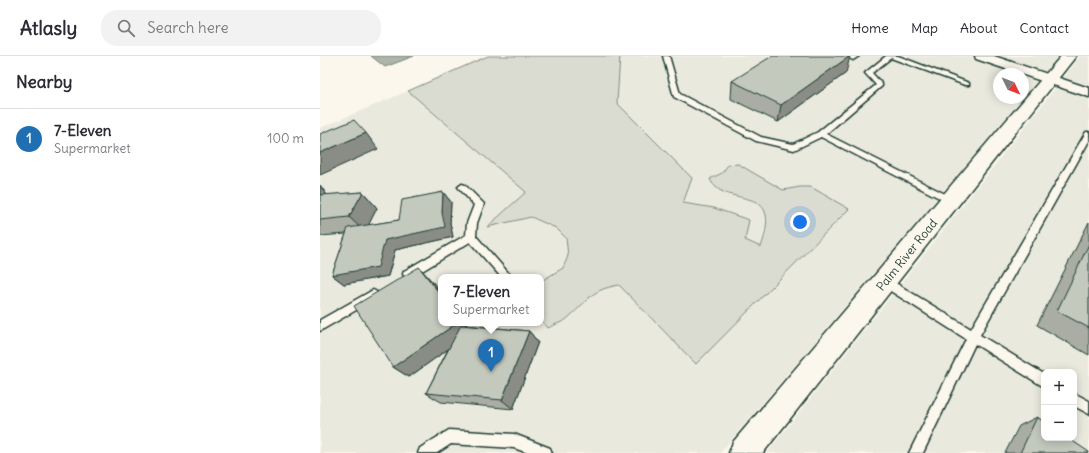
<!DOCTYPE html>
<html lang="en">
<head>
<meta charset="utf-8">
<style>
	:root { --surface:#fff; --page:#f2f2f3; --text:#2b2b33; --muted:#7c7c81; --line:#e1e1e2; --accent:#1f6fb2 }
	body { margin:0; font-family:Delius,sans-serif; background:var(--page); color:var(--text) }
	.controls { position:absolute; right:12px; bottom:12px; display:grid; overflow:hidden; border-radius:8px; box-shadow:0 2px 10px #0003 }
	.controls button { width:36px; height:36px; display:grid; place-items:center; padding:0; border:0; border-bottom:1px solid var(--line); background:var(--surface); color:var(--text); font:20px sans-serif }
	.compass { position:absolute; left:673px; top:12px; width:36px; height:36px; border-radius:50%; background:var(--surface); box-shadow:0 2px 10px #0003; rotate:133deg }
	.you { position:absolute; left:480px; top:166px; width:14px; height:14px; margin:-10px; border:3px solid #fff; border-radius:50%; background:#1a73e8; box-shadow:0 0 0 6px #1a73e833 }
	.badge { display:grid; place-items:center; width:26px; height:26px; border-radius:50%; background:var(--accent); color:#fff; font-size:13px; font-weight:700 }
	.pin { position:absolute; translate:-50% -33px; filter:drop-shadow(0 1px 2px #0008) }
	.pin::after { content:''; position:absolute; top:21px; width:14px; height:12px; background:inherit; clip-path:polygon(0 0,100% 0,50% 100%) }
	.popup { position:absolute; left:118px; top:218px; width:106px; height:52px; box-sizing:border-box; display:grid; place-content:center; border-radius:8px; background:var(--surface); filter:drop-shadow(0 1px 3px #0005); font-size:13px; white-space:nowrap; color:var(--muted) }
	.popup b { font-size:15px; color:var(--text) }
	.popup::after { content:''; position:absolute; left:50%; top:100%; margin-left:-8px; border:8px solid transparent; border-top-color:var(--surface) }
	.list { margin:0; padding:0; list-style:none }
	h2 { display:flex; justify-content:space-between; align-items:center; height:52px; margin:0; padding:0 16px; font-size:17px }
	h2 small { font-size:13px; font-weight:400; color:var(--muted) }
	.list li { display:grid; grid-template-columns:26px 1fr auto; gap:12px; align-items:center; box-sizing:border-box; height:60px; padding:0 16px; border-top:1px solid var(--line) }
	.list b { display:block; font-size:15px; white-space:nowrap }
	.list p { margin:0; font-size:13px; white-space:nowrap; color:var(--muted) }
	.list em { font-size:13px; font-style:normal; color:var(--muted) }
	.icon { flex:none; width:22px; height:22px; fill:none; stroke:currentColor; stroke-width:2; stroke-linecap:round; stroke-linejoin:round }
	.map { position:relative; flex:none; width:769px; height:397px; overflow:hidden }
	header { display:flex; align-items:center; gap:24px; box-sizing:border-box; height:56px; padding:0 20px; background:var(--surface); border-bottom:1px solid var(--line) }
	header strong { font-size:19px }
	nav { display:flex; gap:22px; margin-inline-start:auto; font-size:14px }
	.search { width:280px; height:36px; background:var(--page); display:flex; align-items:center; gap:10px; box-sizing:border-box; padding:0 14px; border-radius:16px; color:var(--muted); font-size:15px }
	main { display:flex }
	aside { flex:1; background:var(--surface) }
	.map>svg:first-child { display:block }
	.built { fill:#eae9de; fill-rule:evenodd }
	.green { fill:#dbdcd1; stroke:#7d8c82 }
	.water { fill:#adb4aa; stroke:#74847b }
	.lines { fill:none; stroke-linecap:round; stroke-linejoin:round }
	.lane-casing { stroke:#1f3d34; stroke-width:3 }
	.street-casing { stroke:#1f3d34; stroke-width:3 }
	.secondary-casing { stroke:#1f3d34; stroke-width:3 }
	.lane { fill:#fbf7ec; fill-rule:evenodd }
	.street { fill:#fbf7ec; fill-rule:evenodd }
	.secondary { fill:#fbf7ec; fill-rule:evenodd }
	.wall { fill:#a9ada3; stroke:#1f3d34 }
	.shaded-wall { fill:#898d85; stroke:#1f3d34 }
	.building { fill:#c4c9be; stroke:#1f3d34 }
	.labels { text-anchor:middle; stroke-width:3.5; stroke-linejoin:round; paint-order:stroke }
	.street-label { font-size:12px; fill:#1f3d34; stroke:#fbf7ec }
</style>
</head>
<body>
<header>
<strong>Atlasly</strong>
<div class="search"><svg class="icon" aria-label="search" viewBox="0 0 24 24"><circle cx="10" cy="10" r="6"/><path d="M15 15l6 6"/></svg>Search here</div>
<nav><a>Home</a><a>Map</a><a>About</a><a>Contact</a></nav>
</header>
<main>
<aside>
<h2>Nearby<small></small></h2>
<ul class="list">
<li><span class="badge">1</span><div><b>7-Eleven</b><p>Supermarket</p></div><em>100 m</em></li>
</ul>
</aside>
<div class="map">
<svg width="769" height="397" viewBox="0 0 769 397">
	<rect width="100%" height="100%" fill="#fbf7ec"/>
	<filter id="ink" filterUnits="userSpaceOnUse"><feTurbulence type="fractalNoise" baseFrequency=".025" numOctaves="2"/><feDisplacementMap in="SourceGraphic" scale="8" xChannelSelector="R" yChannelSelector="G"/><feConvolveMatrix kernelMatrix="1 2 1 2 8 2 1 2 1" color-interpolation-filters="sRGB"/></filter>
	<g filter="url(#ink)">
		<path class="built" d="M300 0H651L702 18H679V42H703L400 397H0V72L88 35 206 136 168 170 211 161 236 172 246 182 248 200 243 212 221 225V221H121V267H221V264L228 272 250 261 267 242 282 232 299 229 376 308 480 131 463 134 418 108 408 109 402 117 390 123 393 129 438 146 445 156 446 169 441 191 424 184 429 164 394 152 363 147 371 122 297 47Z
			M672 0H738L723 18Z
			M760 0H769V33L742 24Z
			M703 18 718 24 703 42Z
			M737 30 769 41V397H447ZM724 316H754V382H724Z"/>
		<path class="green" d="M168 0H300L297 47 372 122 363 147 394 152 429 164 425 184 441 191C465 123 404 155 390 123L402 117 408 109 418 108 463 134 480 131H491L529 153 376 308 299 229C270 234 270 243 250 260 245 266 235 268 228 272L221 264V225L243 212 248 200 246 182 236 172 211 161 167 171 206 136 88 35Z"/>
		<path class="water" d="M51 0H94L65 11Z"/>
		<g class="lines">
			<defs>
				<path id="lane" d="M343 0H349L360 38 441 81 473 88 498 76 556 29 545 17 566 0H578L649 27V29H645L571 2 552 17 562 28V30L506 78 635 143 637 145 632 148 629 147 501 81 474 94 436 85 354 41Z
					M525 0H539L533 4Z
					M766 76H769V85L660 279 724 318V331L655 288 603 397H589L646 283 561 229 560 226 561 223 565 222 569 223 651 273Z
					M142 128 145 129 164 148 157 167 156 180 192 221H181L150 186 92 221 88 222 84 221 83 218 84 215 146 179 147 167 154 149 138 131Z
					M53 234 57 236 58 239 57 242 0 275V264Z
					M754 337 769 345V358L754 350Z
					M129 374 194 378 230 392 232 397H208L194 392 131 388 117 397H98L100 392Z"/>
				<path id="street" d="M655 0H674L769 32V41L656 3Z"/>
				<path id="secondary" d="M741 0H756L443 397H409L413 386Z"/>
			</defs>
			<use href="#lane" class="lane-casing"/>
			<use href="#street" class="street-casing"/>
			<use href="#secondary" class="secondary-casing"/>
			<use href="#lane" class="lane"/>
			<use href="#street" class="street"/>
			<use href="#secondary" class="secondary"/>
		</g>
		<path class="wall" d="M526 17 458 66 411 43 412 25Z
			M0 129 7 139 43 136 57 152 48 169 79 164 123 136 131 146 130 167 133 181 75 194 68 220 24 228 12 219 26 178 0 180Z
			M769 166V299L717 269Z
			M111 224 147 269 209 275 218 286 193 353 121 346 106 337 128 293 89 321 73 311Z
			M717 361 769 397H685L699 370Z"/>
		<path class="shaded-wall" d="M530 0 526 17 458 66 461 49Z
			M46 77 58 93 0 119V97Z
			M0 129 17 155 1 139 0 137Z
			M43 136 57 152 45 176 29 161Z
			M123 136 131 146 130 167 133 181 75 194 68 220 24 228 12 219 65 184 122 157Z
			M99 211 111 224 121 237V239Z
			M137 267H145L152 276 89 321 73 311Z
			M209 275 218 286 193 353 182 344Z"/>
		<path class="building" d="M452 0H530L461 49 412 25Z
			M34 64 46 77 0 97V78Z
			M43 136 29 161 0 164V137L1 139Z
			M123 136 122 157 125 171 65 184 58 211 12 219 28 172 79 164 82 144Z
			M769 188V272L737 255Z
			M99 211 121 239V267H137L73 311 34 250Z
			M141 269 209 275 182 344 106 337Z
			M717 361 724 366V382H748L769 396V397H700Z"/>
	</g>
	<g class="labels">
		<g class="street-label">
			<text transform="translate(587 199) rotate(-51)" y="4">Palm River Road</text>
		</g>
	</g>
</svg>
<div class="controls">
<button>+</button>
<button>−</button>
</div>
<svg class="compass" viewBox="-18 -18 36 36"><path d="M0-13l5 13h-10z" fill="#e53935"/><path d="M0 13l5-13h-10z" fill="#7c7c81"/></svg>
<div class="you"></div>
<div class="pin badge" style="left:171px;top:316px">1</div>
<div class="popup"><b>7-Eleven</b>Supermarket</div>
</div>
</main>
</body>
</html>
